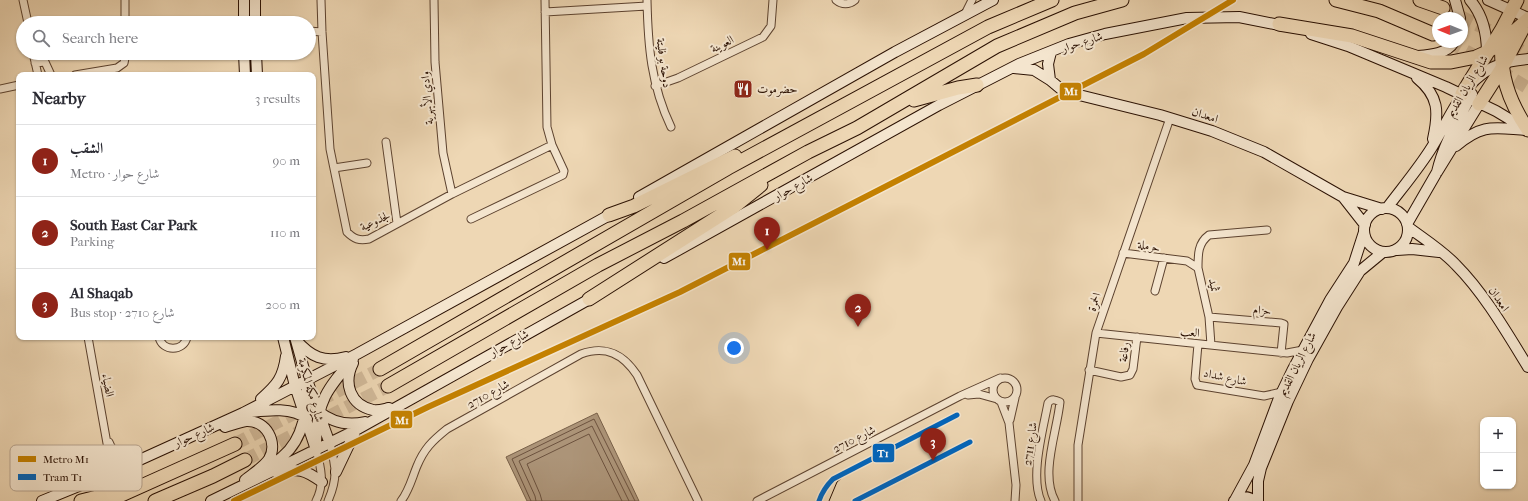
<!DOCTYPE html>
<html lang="en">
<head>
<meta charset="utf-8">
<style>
	:root { --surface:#fff; --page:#f2f2f3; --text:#2b2b33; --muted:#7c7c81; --line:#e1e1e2; --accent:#8f2418 }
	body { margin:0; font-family:"IM FELL French Canon",Amiri,serif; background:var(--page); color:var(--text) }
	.controls { position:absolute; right:12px; bottom:12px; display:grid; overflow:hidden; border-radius:8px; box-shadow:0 1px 3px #0004 }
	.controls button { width:36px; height:36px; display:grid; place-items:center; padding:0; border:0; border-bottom:1px solid var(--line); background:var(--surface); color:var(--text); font:20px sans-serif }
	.compass { position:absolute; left:1432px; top:12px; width:36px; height:36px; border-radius:50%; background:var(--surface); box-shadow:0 1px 3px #0004; rotate:271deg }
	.you { position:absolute; left:734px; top:348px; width:14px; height:14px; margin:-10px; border:3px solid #fff; border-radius:50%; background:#1a73e8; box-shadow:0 0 0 6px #1a73e833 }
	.badge { display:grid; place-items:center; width:26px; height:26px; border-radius:50%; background:var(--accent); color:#fff; font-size:13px; font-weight:700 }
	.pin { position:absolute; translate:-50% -33px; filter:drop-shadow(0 1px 2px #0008) }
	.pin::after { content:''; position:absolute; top:21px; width:14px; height:12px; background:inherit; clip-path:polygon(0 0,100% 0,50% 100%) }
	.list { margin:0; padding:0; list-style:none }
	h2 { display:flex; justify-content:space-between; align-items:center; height:52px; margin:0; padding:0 16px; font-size:17px }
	h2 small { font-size:13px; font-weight:400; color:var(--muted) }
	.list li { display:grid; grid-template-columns:26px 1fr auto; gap:12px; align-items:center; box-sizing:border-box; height:72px; padding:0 16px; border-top:1px solid var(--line) }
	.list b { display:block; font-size:15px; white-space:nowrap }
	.list p { margin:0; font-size:13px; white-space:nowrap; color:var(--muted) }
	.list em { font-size:13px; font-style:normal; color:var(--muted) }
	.icon { flex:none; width:22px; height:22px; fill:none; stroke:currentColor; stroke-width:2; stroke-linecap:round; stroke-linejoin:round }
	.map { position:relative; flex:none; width:1528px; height:501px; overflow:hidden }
	.search { position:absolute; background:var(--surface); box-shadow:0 1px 3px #0004; left:16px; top:16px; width:300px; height:44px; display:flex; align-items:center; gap:10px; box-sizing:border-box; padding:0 14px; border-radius:22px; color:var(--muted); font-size:15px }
	.panel { position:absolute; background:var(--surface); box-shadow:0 1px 3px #0004; left:16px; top:72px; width:300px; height:268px; border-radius:8px }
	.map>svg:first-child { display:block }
	.water { fill:#ac9478; stroke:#786049 }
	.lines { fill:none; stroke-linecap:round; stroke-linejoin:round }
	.shore { stroke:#6c523e; stroke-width:1 }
	.highway-tunnel { stroke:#d1b999; stroke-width:13; stroke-dasharray:13 6; stroke-linecap:butt }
	.street-casing { stroke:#5c422f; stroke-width:9 }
	.secondary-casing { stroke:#2b1103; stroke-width:12 }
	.highway-casing { stroke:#2b1103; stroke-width:15 }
	.street { stroke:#f4e5ce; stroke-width:7 }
	.secondary { stroke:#f4e5ce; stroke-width:10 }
	.highway { stroke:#eed7b4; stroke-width:13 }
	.tram { stroke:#2b1103; stroke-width:1 }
	.tram-1-casing { stroke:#f4e5ce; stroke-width:8 }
	.tram-1 { stroke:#0065bd; stroke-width:5 }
	.metro-1-casing { stroke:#f4e5ce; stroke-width:9 }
	.metro-1 { stroke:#c48101; stroke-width:6 }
	.labels { text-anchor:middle; stroke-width:4; stroke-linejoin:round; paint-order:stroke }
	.street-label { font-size:12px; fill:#2b1103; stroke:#f4e5ce }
	.poi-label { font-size:12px; fill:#2b1103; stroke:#f4e5ce; text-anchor:start }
	.key { fill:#f4e5ce; stroke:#b8a591; stroke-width:1 }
	.key-label { font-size:11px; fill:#2b1103 }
	.line-badge { stroke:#f4e5ce; stroke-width:1.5 }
	.badge-label { font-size:11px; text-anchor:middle; font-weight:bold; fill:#fff }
</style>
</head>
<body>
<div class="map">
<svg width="1528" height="501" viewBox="0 0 1528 501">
	<rect width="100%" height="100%" fill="#eed7b4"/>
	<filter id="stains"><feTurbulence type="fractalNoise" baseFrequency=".005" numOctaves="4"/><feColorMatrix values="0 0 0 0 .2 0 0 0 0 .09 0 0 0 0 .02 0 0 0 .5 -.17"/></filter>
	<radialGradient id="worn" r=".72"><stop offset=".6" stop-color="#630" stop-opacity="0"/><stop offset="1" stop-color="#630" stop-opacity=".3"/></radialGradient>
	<path class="water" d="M597 413 639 501H527L506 457Z"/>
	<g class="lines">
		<path class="shore" d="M531 501 512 459 594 419 635 501
			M536 501 535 496 519 461 592 426 629 501
			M542 501 540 494 527 464 589 434 622 501"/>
		<path class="highway-tunnel" d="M1443 8 1490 31 1528 55
			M1449 42 1477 57 1528 88
			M235 444 380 369
			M245 460 388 386"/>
		<defs>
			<path id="street" d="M23 0 28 23
				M125 0V23
				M321 0 322 32 330 149 347 232C354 239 359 241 369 239L452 194 552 145
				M434 0 435 62 443 153 452 194
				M647 0C648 46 651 85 671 127
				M836 0C842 5 849 5 855 0
				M545 12 647 6
				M965 14 972 0
				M309 31 322 32
				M33 53 38 75
				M35 63 45 62 51 75
				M75 75 117 68 124 63 126 53
				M655 86 678 78 763 37 771 26 773 0
				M0 89 19 85
				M386 142 397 223
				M334 168 367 163
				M471 219 563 175 564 171 552 145 547 127 545 0
				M1123 253 1187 261 1198 268 1209 317 1211 345
				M1198 268C1198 254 1198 243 1209 235L1267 230
				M1155 291 1164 258
				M1209 317 1281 323 1284 324 1281 353
				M1096 333 1287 353 1303 350
				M88 337 108 449C107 460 104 468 99 477
				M159 337C162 352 184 352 187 337
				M1198 344 1195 379 1197 385 1264 396 1282 392
				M1089 370 1121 377 1130 375 1133 369 1137 337
				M993 390a12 12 0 1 1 24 0a12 12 0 1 1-24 0Z
				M968 395 979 394 997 399
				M1001 402 1009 423 1016 485 1015 501
				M1010 420 1015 398
				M109 442C114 455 125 460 139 459
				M316 450C321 467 325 484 316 501
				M328 501C338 478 336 467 330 444
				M401 501C409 491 412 478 417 466 424 449 432 441 447 429L581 354C606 345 623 354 637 375L698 501
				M757 501 960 396 1000 378
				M1041 501C1030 476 1043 430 1048 403 1052 398 1056 400 1060 402 1057 432 1040 474 1055 501
				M1078 501V445L1096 333 1170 118"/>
			<path id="secondary" d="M244 0V23
				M255 0V23
				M1455 0 1460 18
				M1470 0C1483 15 1487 34 1487 53
				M1488 0 1528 18
				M1311 34 1348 46 1446 87 1496 111 1526 129
				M244 53 245 75
				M256 53 257 75
				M1417 56C1430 55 1447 54 1454 42
				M1014 68 1034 70 1050 80 1062 90 1075 94 1160 115 1212 131 1264 152 1343 197 1382 209
				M1417 78C1439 96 1439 112 1433 139
				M1050 80 1048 64 1051 52
				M1456 146C1483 123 1494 128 1526 130
				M1437 172C1444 142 1458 121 1472 94
				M639 197 895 52 993 0
				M1343 197 1365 225
				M1387 208C1402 188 1419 168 1432 147 1451 117 1464 76 1501 64 1509 61 1519 60 1528 59
				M1364 230a22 22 0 1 1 44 0a22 22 0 1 1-44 0Z
				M1407 224 1437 172 1479 104
				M1408 227C1424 239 1442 250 1456 265 1484 293 1507 333 1528 367
				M1397 250 1412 249 1439 252
				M664 258 939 105 1019 64 1069 44 1105 34 1187 18 1239 17 1284 26
				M283 337 295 386 316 450
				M295 337 307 380 330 444
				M296 340C311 357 324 363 346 357
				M353 363C343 383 350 405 373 410 378 411 384 409 389 408
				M261 399C277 385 283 378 286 356
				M317 410C331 422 348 426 365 422
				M251 412C268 410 293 407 307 419
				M225 427C232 425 239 422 246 421 267 420 278 443 269 459 264 467 252 474 245 480
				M316 442C317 401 327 389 353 359
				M264 469C270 465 276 462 282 457 305 438 307 408 307 380
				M336 472 356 430
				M277 473C299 468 304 469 322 482
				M1235 500 1254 465 1279 398 1293 369 1330 300 1354 263 1364 232
				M42 501 113 472 243 413 357 354 615 212
				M211 501 356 430 595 296
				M1234 501C1241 496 1248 496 1255 501
				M1258 501V481L1261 468 1288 401 1308 359 1337 307 1360 271 1383 252"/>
			<path id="highway" d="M1336 0 1379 11 1433 34
				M1420 0 1443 8
				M1279 24 1352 36 1431 62H1451L1476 57 1487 52 1501 43 1528 19
				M1502 36C1499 73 1508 100 1528 130
				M1462 94 1502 29 1517 0
				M914 100 958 88 977 85
				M1479 104 1502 68 1522 30
				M609 215 634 206 735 156
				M589 299 735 206 761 185
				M380 369 728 168 988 27 1052 0
				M388 386 598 265 683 221 808 152 857 128 997 46 1075 13 1122 0
				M81 501 117 492
				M108 501 235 444
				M155 501 213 476 245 460"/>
		</defs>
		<use href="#street" class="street-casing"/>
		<use href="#secondary" class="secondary-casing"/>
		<use href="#highway" class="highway-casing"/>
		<use href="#street" class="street"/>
		<use href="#secondary" class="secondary"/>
		<use href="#highway" class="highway"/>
		<path class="tram" d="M829 501 837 482 852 469"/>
		<defs>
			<path id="tram-1" d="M819 501C822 492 826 486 833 479L957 415
				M855 501 970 442"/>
		</defs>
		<use href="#tram-1" class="tram-1-casing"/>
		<use href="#tram-1" class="tram-1"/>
		<defs>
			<path id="metro-1" d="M234 501 428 407 680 292 1144 54 1233 0"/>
		</defs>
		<use href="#metro-1" class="metro-1-casing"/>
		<use href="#metro-1" class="metro-1"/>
	</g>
	<defs>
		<symbol id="restaurant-square" viewBox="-11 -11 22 22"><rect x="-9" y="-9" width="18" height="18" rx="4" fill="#8f2418" stroke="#f4e5ce"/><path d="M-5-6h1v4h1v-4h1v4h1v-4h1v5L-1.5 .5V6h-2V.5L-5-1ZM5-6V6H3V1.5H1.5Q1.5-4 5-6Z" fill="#fff"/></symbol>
	</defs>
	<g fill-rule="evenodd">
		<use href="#restaurant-square" x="732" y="78" width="22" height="22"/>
	</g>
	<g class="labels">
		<g class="street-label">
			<text transform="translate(1082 42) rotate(-18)" y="4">شارع حوار</text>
			<text transform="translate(722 44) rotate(-27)" y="4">العوينة</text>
			<text transform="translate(664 63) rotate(82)" y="4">دوحة بو فليتة</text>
			<text transform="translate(1467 86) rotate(-59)" y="4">شارع الريان القديم</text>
			<text transform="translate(427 98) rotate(-95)" y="4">وادي الأبهرية</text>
			<text transform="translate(1205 115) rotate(19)" y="4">امعدان</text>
			<text transform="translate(793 187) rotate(-29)" y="4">شارع حوار</text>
			<text transform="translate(375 221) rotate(-25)" y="4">لجذوعية</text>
			<text transform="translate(1149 246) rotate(10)" y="4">حرملة</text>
			<text transform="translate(1214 285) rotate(76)" y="4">ثميد</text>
			<text transform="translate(1499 299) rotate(56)" y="4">امعدان</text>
			<text transform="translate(1094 302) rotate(-72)" y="4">الحمرة</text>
			<text transform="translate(1262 310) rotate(5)" y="4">حزام</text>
			<text transform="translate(1190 332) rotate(6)" y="4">العب</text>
			<text transform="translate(509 343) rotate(-29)" y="4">شارع حوار</text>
			<text transform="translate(1124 352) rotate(-83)" y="4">رفاعة</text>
			<text transform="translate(1297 364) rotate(-63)" y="4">شارع الريان القديم</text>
			<text transform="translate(1225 377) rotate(12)" y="4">شارع شداد</text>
			<text transform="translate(108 385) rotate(79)" y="4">الضياء</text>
			<text transform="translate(311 390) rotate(74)" y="4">شارع مكة المكرمة</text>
			<text transform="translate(488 394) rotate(-29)" y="4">شارع 2710</text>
			<text transform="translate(194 435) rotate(-24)" y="4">شارع حوار</text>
			<text transform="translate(854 439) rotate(-27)" y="4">شارع 2710</text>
			<text transform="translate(1030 444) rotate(-82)" y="4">شارع 2711</text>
		</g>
		<g class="poi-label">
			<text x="757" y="93">حضرموت</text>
		</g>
	</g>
	<rect x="10" y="445" width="132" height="46" rx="6" class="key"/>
	<rect x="18" y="456" width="18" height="6" fill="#c48101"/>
	<rect x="18" y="474" width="18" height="6" fill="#0065bd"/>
	<g class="key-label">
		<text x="43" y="463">Metro M1</text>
		<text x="43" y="481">Tram T1</text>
	</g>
	<g class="line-badge">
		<rect x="1059" y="82" width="23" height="19" rx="4" fill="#c48101"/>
		<rect x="728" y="252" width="23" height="19" rx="4" fill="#c48101"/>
		<rect x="390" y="410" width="23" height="19" rx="4" fill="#c48101"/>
		<rect x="872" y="443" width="23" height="20" rx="4" fill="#0065bd"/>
	</g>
	<g class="badge-label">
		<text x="1071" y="95">M1</text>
		<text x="739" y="265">M1</text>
		<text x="402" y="424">M1</text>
		<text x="883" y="457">T1</text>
	</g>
	<rect width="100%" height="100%" filter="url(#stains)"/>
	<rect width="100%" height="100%" fill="url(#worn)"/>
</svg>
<div class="controls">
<button>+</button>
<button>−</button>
</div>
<svg class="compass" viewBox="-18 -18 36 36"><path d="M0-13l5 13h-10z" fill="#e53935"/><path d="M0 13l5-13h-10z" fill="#7c7c81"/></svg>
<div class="you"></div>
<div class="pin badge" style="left:767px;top:250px">1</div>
<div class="pin badge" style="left:858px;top:327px">2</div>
<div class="pin badge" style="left:933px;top:461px">3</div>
<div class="search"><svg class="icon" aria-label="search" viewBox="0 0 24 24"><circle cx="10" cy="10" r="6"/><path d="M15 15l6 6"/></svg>Search here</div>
<section class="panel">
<h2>Nearby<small>3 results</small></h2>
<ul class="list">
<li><span class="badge">1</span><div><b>الشقب</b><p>Metro · شارع حوار</p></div><em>90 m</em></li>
<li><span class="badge">2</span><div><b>South East Car Park</b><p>Parking</p></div><em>110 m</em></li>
<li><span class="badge">3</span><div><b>Al Shaqab</b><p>Bus stop · شارع 2710</p></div><em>200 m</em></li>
</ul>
</section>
</div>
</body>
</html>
